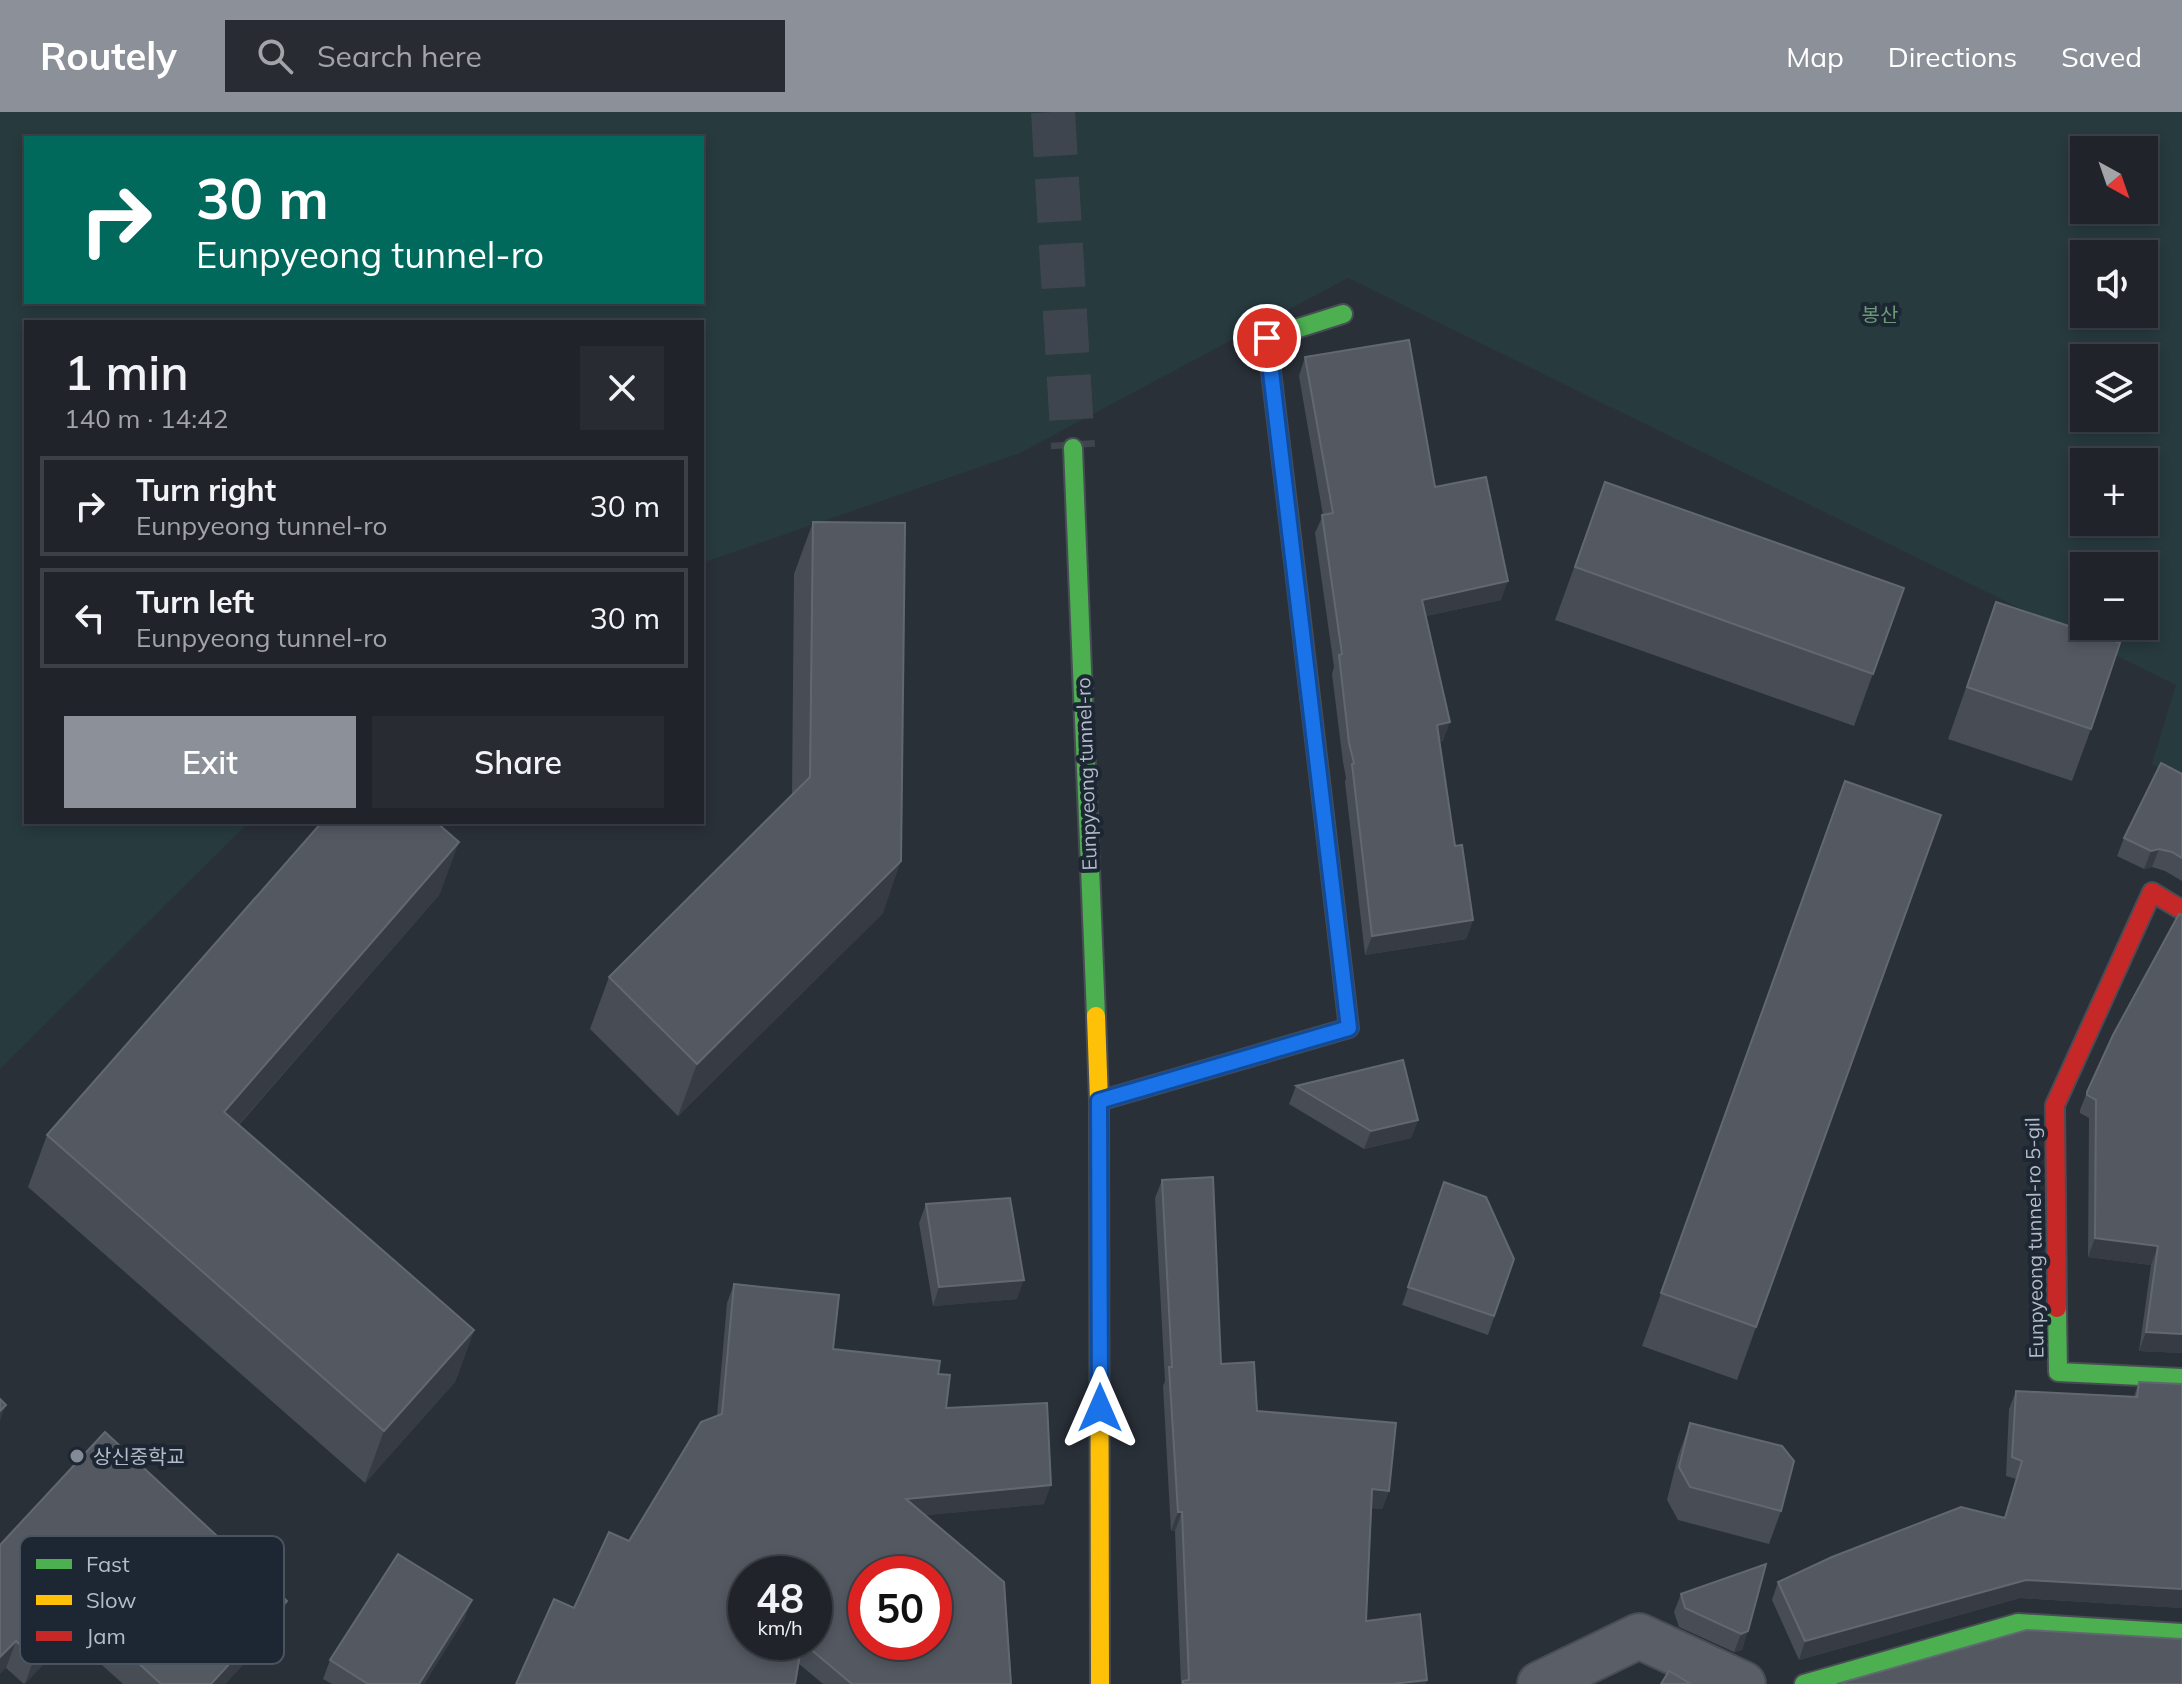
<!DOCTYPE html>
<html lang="en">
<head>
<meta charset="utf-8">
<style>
	body { margin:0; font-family:Mulish,"Noto Sans KR",sans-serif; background:#282c32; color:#f1f3f6; height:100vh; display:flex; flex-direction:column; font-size:30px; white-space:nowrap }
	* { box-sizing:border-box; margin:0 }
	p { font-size:26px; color:#a2a4a8 }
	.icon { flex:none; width:44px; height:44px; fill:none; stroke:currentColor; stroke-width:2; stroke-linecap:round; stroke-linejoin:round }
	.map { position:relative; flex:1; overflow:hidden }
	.drawer { position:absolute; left:24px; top:208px; width:680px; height:504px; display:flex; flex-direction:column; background:#20242a; border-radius:0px; box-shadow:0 4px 12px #0003,0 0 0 2px #3d4147 }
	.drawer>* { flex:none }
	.top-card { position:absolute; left:24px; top:24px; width:680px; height:168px; border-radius:0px; box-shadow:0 4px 12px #0003,0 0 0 2px #3d4147; background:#00695c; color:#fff; overflow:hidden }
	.needle { width:52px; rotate:140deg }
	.tools { position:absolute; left:2070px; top:24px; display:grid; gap:16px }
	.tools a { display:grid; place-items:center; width:88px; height:88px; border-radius:0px; background:#20242a; box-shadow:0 4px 12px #0003,0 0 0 2px #3d4147; font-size:40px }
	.speed { position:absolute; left:728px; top:1444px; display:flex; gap:16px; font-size:40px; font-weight:700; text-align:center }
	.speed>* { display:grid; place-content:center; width:104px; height:104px; border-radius:50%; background:#20242a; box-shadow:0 4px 12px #0003,0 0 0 2px #3d4147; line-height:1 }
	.speed small { font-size:20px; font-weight:400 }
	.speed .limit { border:12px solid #d22; background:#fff; color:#111 }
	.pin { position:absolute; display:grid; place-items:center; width:68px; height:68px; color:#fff; margin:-34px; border:4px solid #fff; border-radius:50%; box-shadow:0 2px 8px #0007 }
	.me { position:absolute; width:88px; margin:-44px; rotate:0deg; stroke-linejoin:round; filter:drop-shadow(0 0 6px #0008) }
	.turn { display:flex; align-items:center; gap:28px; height:168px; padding:0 40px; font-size:36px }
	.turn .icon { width:104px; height:104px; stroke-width:2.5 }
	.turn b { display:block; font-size:56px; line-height:68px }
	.round { display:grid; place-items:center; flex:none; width:84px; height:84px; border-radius:0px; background:#282c32 }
	.summary { display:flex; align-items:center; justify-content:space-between; height:136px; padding:0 40px }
	h1 { font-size:48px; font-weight:600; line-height:60px }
	.cta { display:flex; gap:16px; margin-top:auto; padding:16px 40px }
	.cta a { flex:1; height:92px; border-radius:0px; background:#8c9099; color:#fff; font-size:32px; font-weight:600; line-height:92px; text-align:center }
	.cta a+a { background:#282c32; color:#f1f3f6 }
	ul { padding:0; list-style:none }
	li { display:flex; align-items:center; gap:24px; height:100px; margin:0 16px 12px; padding:0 24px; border:4px solid #3d4147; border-radius:0px }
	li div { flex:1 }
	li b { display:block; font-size:30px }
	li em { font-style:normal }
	header { display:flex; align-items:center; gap:48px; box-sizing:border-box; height:112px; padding:0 40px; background:#8c9099; color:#fff }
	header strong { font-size:38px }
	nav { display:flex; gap:44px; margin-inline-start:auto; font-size:28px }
	.search { width:560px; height:72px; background:#282c32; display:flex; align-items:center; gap:20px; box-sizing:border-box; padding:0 28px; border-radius:0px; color:#a2a4a8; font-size:30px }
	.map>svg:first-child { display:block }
	.green { fill:#273a3e; fill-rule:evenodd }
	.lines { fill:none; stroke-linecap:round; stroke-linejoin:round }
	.secondary-tunnel { stroke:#3f454e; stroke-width:44; stroke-dasharray:44 22; stroke-linecap:butt }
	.street-casing { stroke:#484c55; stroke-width:48 }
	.fast-casing { stroke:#484c55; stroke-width:22 }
	.slow-casing { stroke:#484c55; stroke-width:22 }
	.jam-casing { stroke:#484c55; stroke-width:22 }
	.street { stroke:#5a5e66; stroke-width:44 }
	.fast { stroke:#4caf50; stroke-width:18 }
	.slow { stroke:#ffc107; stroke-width:18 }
	.jam { stroke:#c62828; stroke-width:18 }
	.wall { fill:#474c55 }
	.shaded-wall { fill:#373c44 }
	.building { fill:#535861; stroke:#626872; stroke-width:2; fill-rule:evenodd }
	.route-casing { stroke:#114b97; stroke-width:20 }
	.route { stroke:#1a73e8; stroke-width:14 }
	.poi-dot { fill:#848b96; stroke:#1d2633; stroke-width:3 }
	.labels { text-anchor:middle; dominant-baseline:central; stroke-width:8; stroke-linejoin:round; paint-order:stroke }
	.park-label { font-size:20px; fill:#6b9a76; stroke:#1d2633 }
	.street-label { font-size:20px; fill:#b4bcc9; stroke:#1d2633 }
	.poi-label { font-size:20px; fill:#b4bcc9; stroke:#1d2633; text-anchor:start }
	.key { fill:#1d2633; stroke:#4a5360; stroke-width:2 }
	.key-label { font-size:22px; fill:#b4bcc9 }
</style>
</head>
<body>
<header>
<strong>Routely</strong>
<div class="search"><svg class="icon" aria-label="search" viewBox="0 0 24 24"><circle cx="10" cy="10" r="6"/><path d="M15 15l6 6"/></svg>Search here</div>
<nav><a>Map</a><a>Directions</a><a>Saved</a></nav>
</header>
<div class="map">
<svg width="2182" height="1572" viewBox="0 0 2182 1572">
	<rect width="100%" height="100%" fill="#2a3038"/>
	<!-- green -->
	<path class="green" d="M0,0H2182V668L2152,652L2176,573L1348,166L1020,341L702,451V210H26V710H249L0,957ZM26,26H702V190H26ZM2084,38H2144V98H2084ZM2084,142H2144V202H2084ZM2084,246H2144V306H2084ZM2084,350H2144V410H2084ZM2084,454H2144V514H2084Z"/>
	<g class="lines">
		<!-- secondary-tunnel -->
		<polyline class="secondary-tunnel" points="1053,0 1073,336"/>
		<defs>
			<polyline id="street" points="1540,1572 1639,1524 1743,1572"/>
			<g id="fast">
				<polyline points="1073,336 1096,904"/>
				<polyline points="1292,433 1267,226 1343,202"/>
				<polyline points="2057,1196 2058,1260 2182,1266"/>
				<polyline points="1804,1572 2018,1511 2182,1521"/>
			</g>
			<g id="slow">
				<polyline points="1096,904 1099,989 1100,1572"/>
				<polyline points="1099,989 1349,916 1325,712"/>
			</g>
			<g id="jam">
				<polyline points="1292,433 1325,712"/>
				<polyline points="2057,1196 2055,993 2152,780 2182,798"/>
			</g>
		</defs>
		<!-- street casing -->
		<use href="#street" class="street-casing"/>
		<!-- fast casing -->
		<use href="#fast" class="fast-casing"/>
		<!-- slow casing -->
		<use href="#slow" class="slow-casing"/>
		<!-- jam casing -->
		<use href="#jam" class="jam-casing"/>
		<!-- street -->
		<use href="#street" class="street"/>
		<!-- fast -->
		<use href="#fast" class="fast"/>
		<!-- slow -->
		<use href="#slow" class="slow"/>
		<!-- jam -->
		<use href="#jam" class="jam"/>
	</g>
	<!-- wall -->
	<g class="wall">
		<polygon points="1305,245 1435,375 1501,488 1426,504 1443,629 1439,629 1455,734 1473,808 1466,827 1365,843 1345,670 1346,666 1343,650 1332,562 1334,555 1315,421 1323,403 1299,264"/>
		<polygon points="1605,370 1904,476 1854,614 1555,508"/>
		<polygon points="813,410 883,801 678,1004 590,917 609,865 792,683 794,462"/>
		<polygon points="1996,490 2091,617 2072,669 1948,627"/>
		<polygon points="2182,662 2182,769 2165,759 2152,755 2144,757 2117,744 2124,726"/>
		<polygon points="1845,669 1941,703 1737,1268 1642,1234"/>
		<polygon points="440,782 239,1013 474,1218 455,1270 365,1371 28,1075 47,1023"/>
		<polygon points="2182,803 2182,1241 2139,1239 2151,1153 2088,1145 2089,1006 2080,1001 2080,998 2087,980"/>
		<polygon points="1296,974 1418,1008 1411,1026 1364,1037 1289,992"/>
		<polygon points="1162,1068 1221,1252 1257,1299 1389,1379 1382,1397 1372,1396 1366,1509 1426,1572 1181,1572 1175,1419 1171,1419 1163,1274 1165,1269 1155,1086"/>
		<polygon points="1444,1070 1514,1147 1488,1223 1402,1193"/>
		<polygon points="926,1092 1017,1187 933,1194 919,1111"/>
		<polygon points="734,1172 833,1237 938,1262 946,1296 1044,1392 925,1403 1011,1572 823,1572 798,1551 574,1496 629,1429 717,1304 727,1191"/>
		<polygon points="2139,1270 2182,1272 2182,1496 2020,1486 1799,1548 1772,1488 1778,1470 2004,1406 2016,1367 2006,1364 2009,1297 2016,1279 2134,1284"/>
		<polygon points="1690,1311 1781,1399 1769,1432 1678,1408 1667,1388 1678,1344"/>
		<polygon points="0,1433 278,1515 225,1572 123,1572 70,1524 24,1572 6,1556"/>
		<polygon points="1766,1452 1742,1538 1734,1540 1679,1515 1674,1500 1681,1482"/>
		<polygon points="465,1506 424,1572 332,1572 323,1567 330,1548"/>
	</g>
	<!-- shaded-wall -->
	<g class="shaded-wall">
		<polygon points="1508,469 1501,488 1416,506 1422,488"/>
		<polygon points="1450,610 1443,629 1430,632 1437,613"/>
		<polygon points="459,730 440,782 205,1051 224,1000"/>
		<polygon points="2159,737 2152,755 2144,757 2151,739"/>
		<polygon points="901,749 883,801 678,1004 697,952"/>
		<polygon points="1473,808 1466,827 1365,843 1372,824"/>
		<polygon points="1418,1008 1411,1026 1364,1037 1371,1019"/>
		<polygon points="2095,1126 2158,1134 2151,1153 2088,1145"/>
		<polygon points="1024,1168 1017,1187 933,1194 939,1175"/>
		<polygon points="474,1218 455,1270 365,1371 384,1319"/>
		<polygon points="2146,1220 2182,1222 2182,1241 2139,1239"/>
		<polygon points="6,1293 0,1309 0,1299"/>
		<polygon points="1051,1373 1044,1392 900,1406 906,1387"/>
		<polygon points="1372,1377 1389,1379 1382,1397 1366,1396"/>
		<polygon points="1178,1400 1182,1400 1175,1419 1171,1419"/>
		<polygon points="2026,1468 2182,1477 2182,1496 2020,1486 1799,1548 1805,1529"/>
		<polygon points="472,1488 465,1506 424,1572 419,1572"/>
		<polygon points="287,1489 278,1515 225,1572 211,1572"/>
		<polygon points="80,1497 70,1524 25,1572 34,1546"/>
		<polygon points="1748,1519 1742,1538 1734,1540 1741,1522"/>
		<polygon points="16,1529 6,1556 0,1562 0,1545"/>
		<polygon points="1427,1568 1426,1572 1392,1572"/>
	</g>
	<!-- building -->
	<g class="building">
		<polygon points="1409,228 1435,375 1486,365 1508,469 1422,488 1450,610 1437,613 1455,734 1462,733 1473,808 1372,824 1352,652 1354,651 1349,631 1339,543 1342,542 1322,403 1333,401 1305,245"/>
		<polygon points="1605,370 1904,476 1873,562 1575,455"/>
		<polygon points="813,410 905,411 901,749 697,952 609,865 810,665"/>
		<polygon points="1996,490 2120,531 2091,617 1967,575"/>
		<polygon points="2161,651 2182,662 2182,746 2172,740 2159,737 2151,739 2124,726"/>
		<polygon points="1845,669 1941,703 1756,1215 1661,1181"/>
		<polygon points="322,710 436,710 459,730 224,1000 474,1218 384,1319 47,1023"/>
		<polygon points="2179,802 2182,803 2182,1222 2146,1220 2158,1134 2095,1126 2096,988 2087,983 2087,980 2113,923"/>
		<polygon points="1403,948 1418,1008 1371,1019 1296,974"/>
		<polygon points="1213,1065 1221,1252 1254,1250 1257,1299 1396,1311 1389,1379 1372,1377 1366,1509 1420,1502 1427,1568 1392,1572 1183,1572 1183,1569 1189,1568 1182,1400 1178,1400 1169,1255 1172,1255 1162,1068"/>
		<polygon points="1444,1070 1486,1085 1514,1147 1494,1204 1408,1175"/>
		<polygon points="1010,1086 1024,1168 939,1175 926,1092"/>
		<path d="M734,1172L839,1183L833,1237L940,1249L938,1262L950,1263L946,1296L1047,1291L1051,1373L906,1387L1004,1470L1011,1572H852L802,1530H814V1462H746V1530H802L795,1572H516L554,1487L574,1496L609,1420L629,1429L701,1310L722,1302ZM866,1462H934V1530H866Z"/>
		<polygon points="2139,1270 2182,1272 2182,1477 2026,1468 1805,1529 1778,1470 1832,1445 1961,1395 2005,1406 2022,1349 2012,1345 2016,1279 2137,1285"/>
		<polygon points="0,1287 6,1293 0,1299"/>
		<polygon points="1690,1311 1782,1334 1794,1349 1781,1399 1690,1375 1679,1355"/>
		<polygon points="105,1320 287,1489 211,1572 161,1572 80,1497 34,1546 16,1529 0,1545 0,1433"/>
		<polygon points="398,1442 472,1488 419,1572 368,1572 330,1548"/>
		<polygon points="1766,1452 1748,1519 1741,1522 1685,1496 1681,1482"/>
		<polygon points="2027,1518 2182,1527 2182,1572 1837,1572"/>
		<polygon points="1669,1559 1691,1572 1661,1572"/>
	</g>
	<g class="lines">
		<defs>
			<polyline id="route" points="1100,1296 1099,989 1349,916 1267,226"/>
		</defs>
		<!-- route casing -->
		<use href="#route" class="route-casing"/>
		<!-- route -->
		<use href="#route" class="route"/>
	</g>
	<!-- markers -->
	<circle class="poi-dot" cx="77" cy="1344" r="8"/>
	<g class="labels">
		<!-- park labels -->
		<g class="park-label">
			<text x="1880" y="202">봉산</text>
		</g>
		<!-- street labels -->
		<g class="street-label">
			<text transform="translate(1086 662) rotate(-92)">Eunpyeong tunnel-ro</text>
			<text transform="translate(2034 1126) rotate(-91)">Eunpyeong tunnel-ro 5-gil</text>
		</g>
		<!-- poi labels -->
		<g class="poi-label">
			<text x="93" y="1344">상신중학교</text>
		</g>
	</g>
	<!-- legend -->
	<rect x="20" y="1424" width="264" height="128" rx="12" class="key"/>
	<rect x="36" y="1447" width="36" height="10" fill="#4caf50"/>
	<rect x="36" y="1483" width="36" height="10" fill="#ffc107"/>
	<rect x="36" y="1519" width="36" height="10" fill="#c62828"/>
	<g class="key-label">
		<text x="86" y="1460">Fast</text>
		<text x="86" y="1496">Slow</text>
		<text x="86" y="1532">Jam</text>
	</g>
</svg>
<div class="tools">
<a><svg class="needle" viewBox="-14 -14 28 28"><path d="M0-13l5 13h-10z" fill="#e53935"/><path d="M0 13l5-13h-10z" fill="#a2a4a8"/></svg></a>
<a><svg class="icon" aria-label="sound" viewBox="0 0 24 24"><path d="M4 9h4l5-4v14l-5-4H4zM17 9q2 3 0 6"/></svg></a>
<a><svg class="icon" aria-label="layers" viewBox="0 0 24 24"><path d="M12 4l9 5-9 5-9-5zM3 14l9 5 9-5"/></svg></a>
<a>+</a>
<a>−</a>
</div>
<div class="speed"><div>48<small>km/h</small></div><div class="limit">50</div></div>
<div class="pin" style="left:1267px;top:226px;background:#d93025"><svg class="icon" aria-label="arrive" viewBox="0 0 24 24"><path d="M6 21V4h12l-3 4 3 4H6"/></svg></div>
<svg class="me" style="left:1100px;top:1296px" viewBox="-20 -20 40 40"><path d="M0-17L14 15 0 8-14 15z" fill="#1a73e8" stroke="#fff" stroke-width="4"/></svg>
<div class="top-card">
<div class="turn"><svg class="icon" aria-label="right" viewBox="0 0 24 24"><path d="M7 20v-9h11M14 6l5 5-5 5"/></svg><div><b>30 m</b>Eunpyeong tunnel-ro</div></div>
</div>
<section class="drawer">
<div class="summary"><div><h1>1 min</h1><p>140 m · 14:42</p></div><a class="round"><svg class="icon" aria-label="close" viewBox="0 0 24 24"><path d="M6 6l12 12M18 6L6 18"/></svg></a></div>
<ul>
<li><svg class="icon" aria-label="right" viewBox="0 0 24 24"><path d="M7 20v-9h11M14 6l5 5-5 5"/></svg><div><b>Turn right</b><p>Eunpyeong tunnel-ro</p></div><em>30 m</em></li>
<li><svg class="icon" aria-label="left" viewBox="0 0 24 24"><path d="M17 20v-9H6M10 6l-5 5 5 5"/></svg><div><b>Turn left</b><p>Eunpyeong tunnel-ro</p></div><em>30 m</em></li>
</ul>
<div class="cta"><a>Exit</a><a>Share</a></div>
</section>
</div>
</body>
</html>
